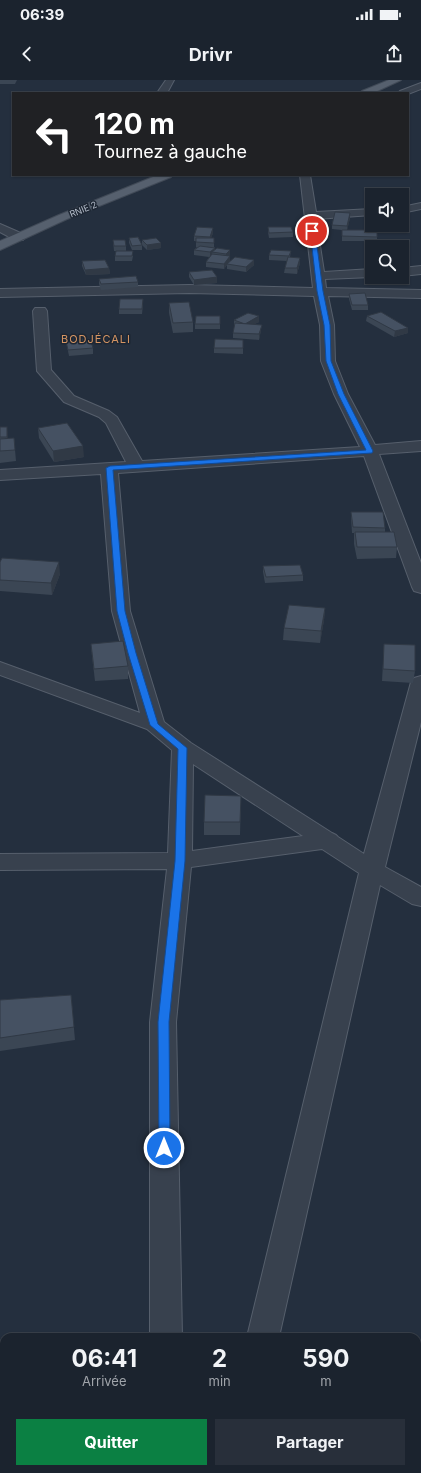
<!DOCTYPE html>
<html lang="fr">
<head>
<meta charset="utf-8">
<style>
	body { margin:0; font-family:Inter,sans-serif; background:#282f3a; color:#f1f3f6; height:100vh; display:flex; flex-direction:column; font-size:15px; white-space:nowrap }
	* { box-sizing:border-box; margin:0 }
	p { font-size:13px; color:#a0a4aa }
	.icon { flex:none; width:22px; height:22px; fill:none; stroke:currentColor; stroke-width:2; stroke-linecap:round; stroke-linejoin:round }
	.map { position:relative; flex:1; overflow:hidden }
	.drawer { position:absolute; left:0px; top:1253px; width:421px; height:140px; display:flex; flex-direction:column; background:#1b232e; border-radius:12px 12px 0 0; box-shadow:0 1px 3px #0004,0 0 0 1px #39404a }
	.drawer>* { flex:none }
	.hud { position:absolute; left:12px; top:12px; width:397px; height:84px; border-radius:0px; box-shadow:0 1px 3px #0004,0 0 0 1px #39404a; background:#202124; color:#fff; overflow:hidden }
	.controls { position:absolute; left:365px; top:108px; display:grid; gap:8px }
	.controls a { display:grid; place-items:center; width:44px; height:44px; border-radius:0px; background:#1b232e; box-shadow:0 1px 3px #0004,0 0 0 1px #39404a; font-size:20px }
	.pin { position:absolute; display:grid; place-items:center; width:34px; height:34px; color:#fff; margin:-17px; border:2px solid #fff; border-radius:50%; box-shadow:0 1px 4px #0007 }
	.me { position:absolute; width:44px; margin:-22px; rotate:0deg; stroke-linejoin:round; filter:drop-shadow(0 0 3px #0008) }
	.turn { display:flex; align-items:center; gap:14px; height:84px; padding:0 16px; font-size:18px }
	.turn .icon { width:52px; height:52px; stroke-width:2.5 }
	.turn b { display:block; font-size:28px; line-height:34px }
	.eta { display:flex; justify-content:space-evenly; align-items:center; height:68px; text-align:center }
	.eta b { font-size:24px; font-weight:700; line-height:28px }
	.button { display:flex; gap:8px; margin-top:auto; padding:8px 16px }
	.button a { flex:1; height:46px; border-radius:0px; background:#0b8043; color:#fff; font-size:16px; font-weight:700; line-height:46px; text-align:center }
	.button a+a { background:#282f3a; color:#f1f3f6 }
	.status { display:flex; justify-content:space-between; align-items:center; height:28px; padding:0 20px; background:#1b232e; direction:ltr }
	.status svg { height:11px; fill:currentColor }
	header { display:flex; justify-content:space-between; align-items:center; height:52px; padding:0 16px; background:#1b232e; font-size:18px; font-weight:700 }
	.map>svg:first-child { display:block }
	.lines { fill:none; stroke-linecap:round; stroke-linejoin:round }
	.minor-casing { stroke:#565f6c; stroke-width:2 }
	.tertiary-casing { stroke:#565f6c; stroke-width:2 }
	.primary-casing { stroke:#414a57; stroke-width:2 }
	.minor { fill:#38414e; fill-rule:evenodd }
	.tertiary { fill:#38414e; fill-rule:evenodd }
	.primary { fill:#56606e; fill-rule:evenodd }
	.wall { fill:#3b4654 }
	.shaded-wall { fill:#303945 }
	.building { fill:#455162; stroke:#303945 }
	.route { fill:#1a73e8; stroke:#114b97 }
	.labels { text-anchor:middle; dominant-baseline:central; stroke-width:3; stroke-linejoin:round; paint-order:stroke }
	.far-street-label { font-size:9px; fill:#b4bcc9; stroke:#1d2633 }
	.far-quarter-label { font-size:11px; letter-spacing:1px; fill:#d59563; stroke:#1d2633 }
</style>
</head>
<body>
<div class="status"><b>06:39</b><svg viewBox="0 0 49 12"><path d="M0 12V9h3v3zM5 12V6h3v6zM10 12V3h3v9zM15 12V0h3v12zM26 1h20v11H26zM47 4h2v5h-2z"/></svg></div>
<header><svg class="icon" aria-label="back" viewBox="0 0 24 24"><path d="M15 5l-7 7 7 7"/></svg>Drivr<svg class="icon" aria-label="share" viewBox="0 0 24 24"><path d="M12 15V3M7 8l5-5 5 5M5 13v7h14v-7"/></svg></header>
<div class="map">
<svg width="421" height="1393" viewBox="0 0 421 1393">
	<rect width="100%" height="100%" fill="#242f3e"/>
	<g class="lines">
		<defs>
			<g id="minor">
				<polygon points="166,0 174,0 167,13 157,13"/>
				<polygon points="421,3 421,9 408,14 408,13 398,13 400,11"/>
				<path d="M300,95H310L316,132L372,129V135L316,139L324,192L372,189V197L325,199L326,208L421,210V218L328,216L334,245L335,281L348,314L375,365L421,361V371L379,374L421,483V513L414,511L412,507L364,376L118,393L130,531L164,642L191,663L332,753L336,755L338,757L364,774L411,602L414,598L421,596V642L385,787L421,807V826L412,824L380,805L279,1257H247L359,793L322,769L191,787L176,942L182,1257H150V942L167,789L0,790V774L168,773L172,670L147,649L0,595V582L140,633L112,531L101,394L0,400V390L126,382L106,343L99,337L64,322L37,291L33,231L35,228H45L47,231L51,290L74,316L109,331L117,337L142,381L360,367L334,314L321,281L320,245L314,216L189,213L0,217V209L189,205L313,208ZM193,684L303,756L192,771Z"/>
				<polygon points="421,123 421,129 402,133 402,127"/>
				<polygon points="421,186 421,194 402,196 402,188"/>
				<rect x="164" y="1389" width="69" height="4"/>
			</g>
			<polygon id="tertiary" points="0,144 23,154 25,157 23,160 15,160 0,152"/>
			<g id="primary">
				<polygon points="389,0 401,0 373,13 360,13 362,11"/>
				<polygon points="158,95 172,95 171,97 67,139 0,170 0,161 59,135"/>
			</g>
		</defs>
		<!-- minor casing -->
		<use href="#minor" class="minor-casing"/>
		<!-- tertiary casing -->
		<use href="#tertiary" class="tertiary-casing"/>
		<!-- primary casing -->
		<use href="#primary" class="primary-casing"/>
		<!-- minor -->
		<use href="#minor" class="minor"/>
		<!-- tertiary -->
		<use href="#tertiary" class="tertiary"/>
		<!-- primary -->
		<use href="#primary" class="primary"/>
	</g>
	<!-- wall -->
	<g class="wall">
		<polygon points="0,0 17,0 15,4 0,4"/>
		<polygon points="350,133 350,138 347,150 377,157 377,161 342,161 342,150 332,149 332,145"/>
		<polygon points="268,147 293,152 293,157 269,158 268,152"/>
		<polygon points="213,153 211,158 214,158 214,167 215,168 215,170 230,175 229,176 230,176 230,181 254,180 254,185 246,192 227,189 227,185 224,189 206,187 206,182 209,177 194,175 194,170 197,167 196,167 196,161 194,161 194,156"/>
		<polygon points="129,158 142,165 142,170 132,170 129,163"/>
		<polygon points="113,160 126,166 126,171 133,176 132,181 115,181 115,176 116,171 114,171"/>
		<polygon points="142,160 161,163 161,168 147,170 142,165"/>
		<polygon points="291,171 290,177 300,178 300,183 297,194 284,193 285,188 287,181 269,180 269,175"/>
		<polygon points="82,181 109,188 110,194 86,195 82,186"/>
		<polygon points="189,192 217,203 194,205 189,197"/>
		<polygon points="99,199 138,202 138,207 101,210 99,204"/>
		<polygon points="349,214 368,225 368,230 352,230 349,219"/>
		<polygon points="169,223 193,242 193,252 173,253 169,233"/>
		<polygon points="143,224 142,234 119,234 119,229"/>
		<polygon points="220,236 220,249 195,249 195,244"/>
		<polygon points="367,236 408,253 394,257 366,241"/>
		<polygon points="234,240 259,242 254,244 261,250 259,260 233,258 233,253 235,246 234,246"/>
		<polygon points="66,261 93,268 93,274 69,276"/>
		<polygon points="243,265 243,274 214,273 214,268"/>
		<polygon points="0,347 8,358 14,358 16,381 0,383"/>
		<polygon points="38,348 84,377 54,382 39,358"/>
		<polygon points="351,432 385,448 385,452 397,467 396,478 357,479 354,464 354,453 352,453 351,438"/>
		<polygon points="0,482 60,494 52,515 0,511"/>
		<polygon points="263,486 303,495 303,501 265,503 263,492"/>
		<polygon points="325,528 324,540 320,563 283,560 284,548"/>
		<polygon points="91,564 128,586 128,599 95,601 92,576"/>
		<polygon points="384,564 415,591 413,603 382,601"/>
		<polygon points="241,716 240,755 204,755 204,742"/>
		<polygon points="71,915 75,960 0,971 0,920"/>
	</g>
	<!-- shaded-wall -->
	<g class="shaded-wall">
		<polygon points="350,133 350,138 347,151 347,146"/>
		<polygon points="213,148 213,153 210,162 210,157"/>
		<polygon points="161,163 161,168 147,170 147,165"/>
		<polygon points="215,168 215,173 212,172 212,175 210,177 210,172"/>
		<polygon points="230,170 230,175 226,179 226,174"/>
		<polygon points="230,176 230,181 227,184 227,185 224,189 224,184"/>
		<polygon points="300,178 300,183 297,194 297,188"/>
		<polygon points="254,180 254,185 246,192 246,187"/>
		<polygon points="109,188 110,194 86,195 85,190"/>
		<polygon points="217,197 217,203 194,205 194,200"/>
		<polygon points="259,236 259,242 245,249 245,244"/>
		<polygon points="262,245 259,260 259,254"/>
		<polygon points="408,248 408,253 394,257 395,251"/>
		<polygon points="7,347 8,357 8,368 7,357"/>
		<polygon points="83,366 84,377 54,382 53,371"/>
		<polygon points="59,482 60,494 52,515 51,503"/>
		<polygon points="325,528 324,540 320,563 321,551"/>
	</g>
	<!-- building -->
	<g class="building">
		<polygon points="335,132 350,133 347,146 332,145"/>
		<polygon points="197,147 213,148 210,157 194,156"/>
		<polygon points="268,147 291,147 293,152 269,153"/>
		<polygon points="342,150 377,150 377,157 342,156"/>
		<polygon points="138,157 142,165 132,166 129,158"/>
		<polygon points="156,158 161,163 147,165 142,160"/>
		<polygon points="196,158 214,158 214,163 196,162"/>
		<polygon points="113,160 125,160 126,166 114,166"/>
		<polygon points="200,166 215,168 210,172 194,170"/>
		<polygon points="217,168 230,170 226,174 212,172"/>
		<polygon points="271,170 291,171 289,176 269,175"/>
		<polygon points="116,171 133,171 132,176 115,176"/>
		<polygon points="212,174 230,176 224,184 206,182"/>
		<polygon points="235,177 254,180 246,187 227,184"/>
		<polygon points="288,177 300,178 297,188 285,188"/>
		<polygon points="105,180 109,188 85,190 82,181"/>
		<polygon points="212,190 217,197 194,200 189,192"/>
		<polygon points="136,196 138,202 101,204 99,199"/>
		<polygon points="365,213 368,225 352,225 349,214"/>
		<polygon points="120,219 143,219 142,229 119,229"/>
		<polygon points="189,222 193,242 173,243 169,223"/>
		<polygon points="381,232 408,248 395,251 367,236"/>
		<polygon points="248,233 259,236 245,244 234,240"/>
		<polygon points="196,236 220,236 220,244 195,244"/>
		<polygon points="235,243 262,245 259,254 233,253"/>
		<polygon points="90,259 93,268 68,270 66,261"/>
		<polygon points="215,259 243,260 243,268 214,268"/>
		<polygon points="67,343 83,366 53,371 38,348"/>
		<rect x="0" y="347" width="7" height="10"/>
		<polygon points="14,358 15,370 0,371 0,359"/>
		<polygon points="351,432 383,432 385,448 353,447"/>
		<polygon points="355,452 394,452 397,467 357,467"/>
		<polygon points="2,478 59,482 51,503 0,500 0,482"/>
		<polygon points="300,485 303,495 266,497 263,486"/>
		<polygon points="289,525 325,528 321,551 284,548"/>
		<polygon points="123,561 128,586 94,589 91,564"/>
		<polygon points="384,564 415,565 415,591 383,589"/>
		<polygon points="205,715 241,716 240,742 204,742"/>
		<polygon points="71,915 74,947 0,958 0,920"/>
	</g>
	<!-- route -->
	<polygon class="route" points="310,150 315,151 323,211 330,245 331,281 344,314 373,371 372,373 113,390 125,531 136,573 158,644 187,668 185,781 169,942 170,1068 169,1071 164,1073 160,1071 159,1068 158,942 175,781 178,669 150,645 128,573 117,531 106,388 110,386 366,370 338,314 326,281 324,245 317,211"/>
	<g class="labels">
		<!-- far-street labels -->
		<g class="far-street-label">
			<text transform="translate(83 129) rotate(-22)">RNIE 2</text>
		</g>
		<!-- far-quarter labels -->
		<g class="far-quarter-label">
			<text x="96" y="259">BODJÉCALI</text>
		</g>
	</g>
</svg>
<div class="controls">
<a><svg class="icon" aria-label="sound" viewBox="0 0 24 24"><path d="M4 9h4l5-4v14l-5-4H4zM17 9q2 3 0 6"/></svg></a>
<a><svg class="icon" aria-label="search" viewBox="0 0 24 24"><circle cx="10" cy="10" r="6"/><path d="M15 15l6 6"/></svg></a>
</div>
<div class="pin" style="left:312px;top:151px;background:#d93025"><svg class="icon" aria-label="arrive" viewBox="0 0 24 24"><path d="M6 21V4h12l-3 4 3 4H6"/></svg></div>
<svg class="me" style="left:164px;top:1068px" viewBox="-20 -20 40 40"><circle r="17" fill="#1a73e8" stroke="#fff" stroke-width="3"/><path d="M0-11L8 9 0 5-8 9z" fill="#fff"/></svg>
<div class="hud">
<div class="turn"><svg class="icon" aria-label="left" viewBox="0 0 24 24"><path d="M17 20v-9H6M10 6l-5 5 5 5"/></svg><div><b>120 m</b>Tournez à gauche</div></div>
</div>
<section class="drawer">
<div class="eta">
<div><b>06:41</b><p>Arrivée</p></div>
<div><b>2</b><p>min</p></div>
<div><b>590</b><p>m</p></div>
</div>
<div class="button"><a>Quitter</a><a>Partager</a></div>
</section>
</div>
</body>
</html>
